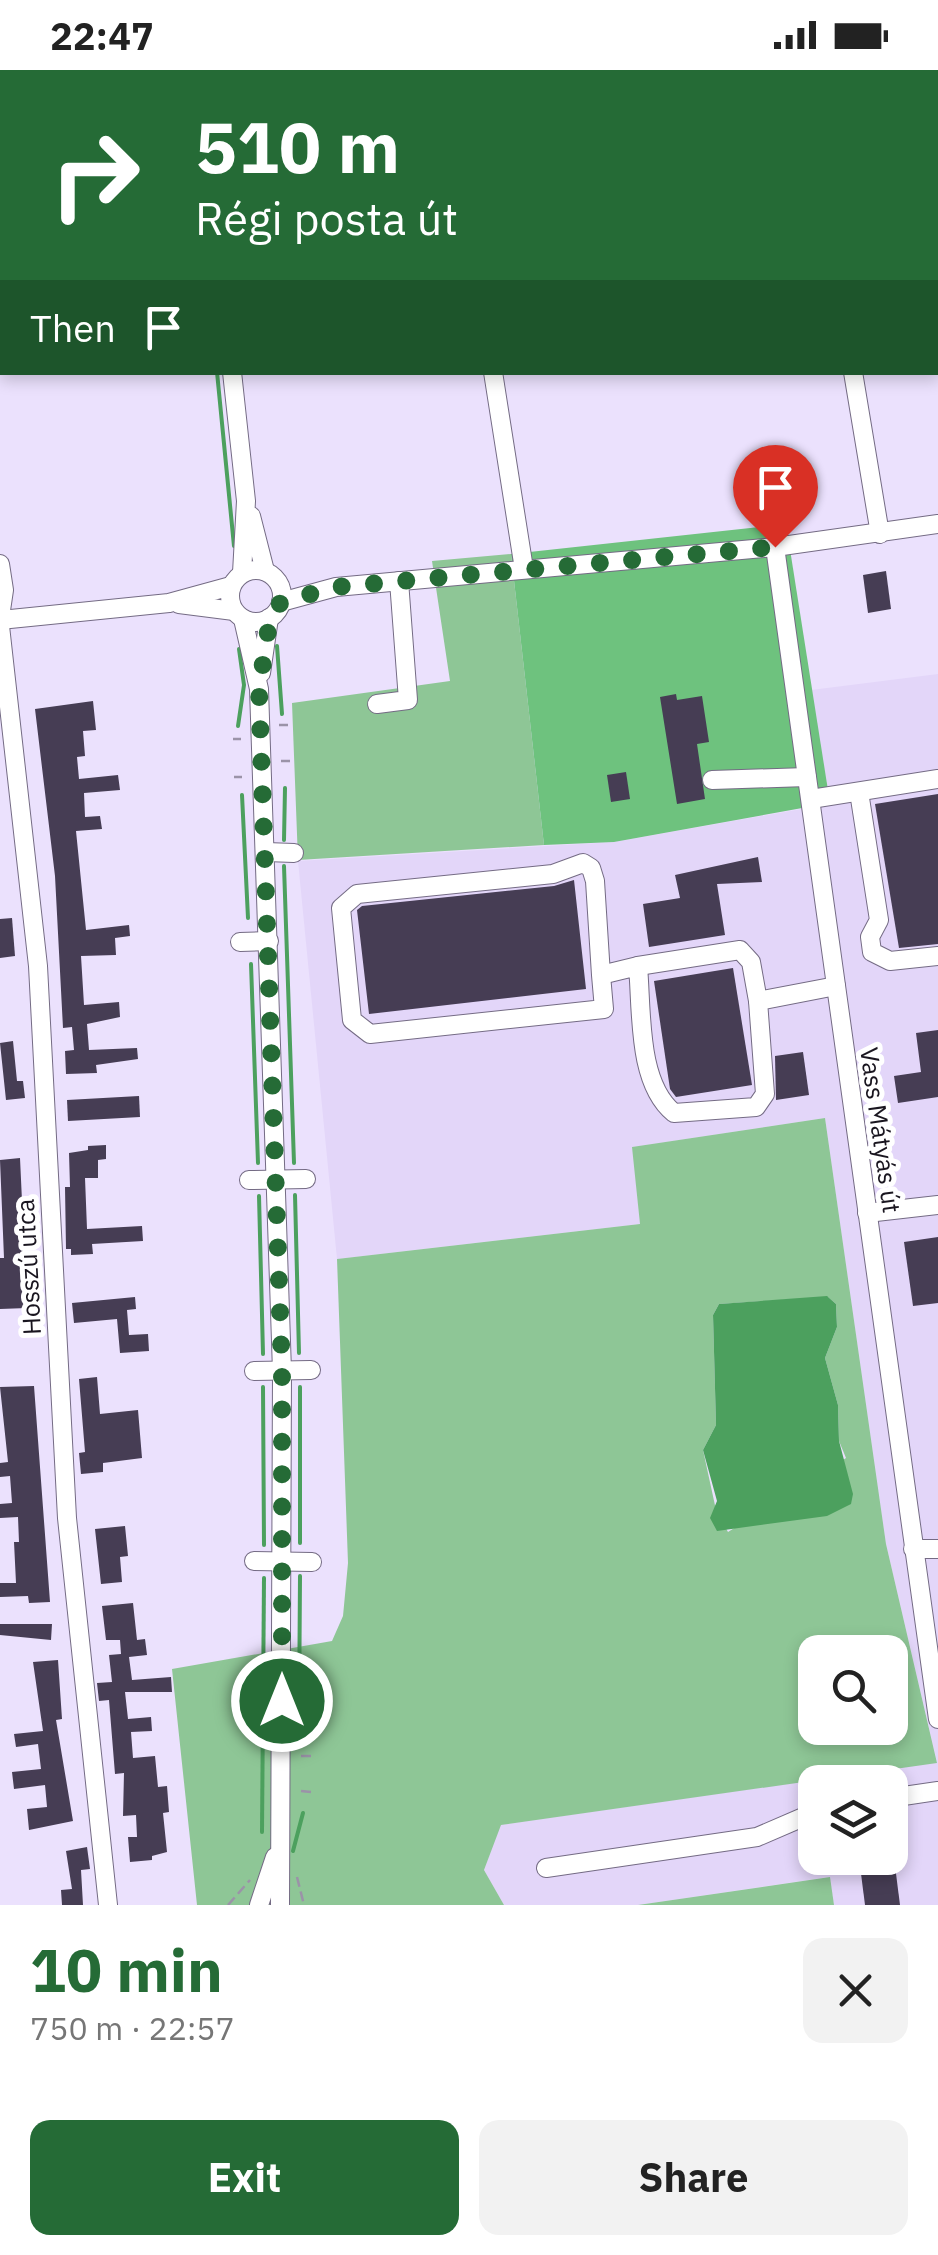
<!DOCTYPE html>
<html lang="en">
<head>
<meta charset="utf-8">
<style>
	body { margin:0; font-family:"IBM Plex Sans",sans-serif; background:#f2f2f2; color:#222; height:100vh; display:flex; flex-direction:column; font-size:38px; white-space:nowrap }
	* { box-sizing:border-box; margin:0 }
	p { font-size:32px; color:#767676 }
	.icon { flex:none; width:55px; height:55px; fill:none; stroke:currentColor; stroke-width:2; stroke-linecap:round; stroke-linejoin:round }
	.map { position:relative; height:1835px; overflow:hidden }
	.drawer { display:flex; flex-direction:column; background:#fff; flex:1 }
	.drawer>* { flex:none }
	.banner { position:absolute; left:0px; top:0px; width:940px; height:305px; box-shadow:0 5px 15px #0003; background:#256b36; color:#fff; overflow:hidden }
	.controls { position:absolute; left:798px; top:1565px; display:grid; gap:20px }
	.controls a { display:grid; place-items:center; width:110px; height:110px; border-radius:20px; background:#fff; box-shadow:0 5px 15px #0003; font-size:50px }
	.pin { position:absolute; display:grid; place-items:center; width:85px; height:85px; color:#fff; margin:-102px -42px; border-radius:50% 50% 50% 0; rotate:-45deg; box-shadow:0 0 10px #0007 }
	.pin .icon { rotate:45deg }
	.me { position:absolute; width:110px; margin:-55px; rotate:0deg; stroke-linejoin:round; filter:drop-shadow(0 0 8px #0008) }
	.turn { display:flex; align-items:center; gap:35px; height:210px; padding:0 30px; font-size:45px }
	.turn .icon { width:130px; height:130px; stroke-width:2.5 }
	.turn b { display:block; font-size:70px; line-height:85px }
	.then { display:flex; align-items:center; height:95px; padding:0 30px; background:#0003; gap:20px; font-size:38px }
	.round { display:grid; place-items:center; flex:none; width:105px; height:105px; border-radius:20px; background:#f2f2f2 }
	.overview { display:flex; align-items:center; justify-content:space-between; height:170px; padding:0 30px }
	h1 { font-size:60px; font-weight:800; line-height:75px; color:#256b36 }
	.button { display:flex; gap:20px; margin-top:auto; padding:20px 30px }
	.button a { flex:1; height:115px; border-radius:20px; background:#256b36; color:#fff; font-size:40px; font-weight:800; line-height:115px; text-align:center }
	.button a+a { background:#f2f2f2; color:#222 }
	.status { display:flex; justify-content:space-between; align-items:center; height:70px; padding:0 50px; background:#fff; direction:ltr }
	.status svg { height:28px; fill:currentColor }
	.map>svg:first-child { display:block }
	.built { fill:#e3d6f9; fill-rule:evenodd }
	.green { fill:#8ec696; fill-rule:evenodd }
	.forest { fill:#6ec27e }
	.water { fill:#4ca05e }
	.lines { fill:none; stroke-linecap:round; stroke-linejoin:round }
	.stream { stroke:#4ca05e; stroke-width:4 }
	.building { fill:#463d54 }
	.minor-casing { stroke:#746b84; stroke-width:20 }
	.path { stroke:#9b93a8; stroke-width:2.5; stroke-dasharray:10 5; stroke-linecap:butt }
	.minor { stroke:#fff; stroke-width:18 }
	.route { stroke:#256b36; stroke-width:18; stroke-dasharray:0 32.4 }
	.labels { text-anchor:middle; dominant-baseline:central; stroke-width:10; stroke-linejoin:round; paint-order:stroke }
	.street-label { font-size:25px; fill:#19151f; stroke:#fff }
</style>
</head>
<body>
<div class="status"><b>22:47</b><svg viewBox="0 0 49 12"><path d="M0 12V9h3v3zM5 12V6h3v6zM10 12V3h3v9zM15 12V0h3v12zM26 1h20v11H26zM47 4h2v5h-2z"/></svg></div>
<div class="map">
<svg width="938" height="1835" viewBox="0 0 938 1835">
	<rect width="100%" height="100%" fill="#ebe1fd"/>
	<!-- built -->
	<path class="built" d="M938,604V1835H834L829,1807L638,1835H504L484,1800L500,1755L937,1692L886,1474L825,1048L633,1077L640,1154L337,1189L298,791L614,772L830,734L811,620ZM815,1712H890V1788H815Z"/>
	<!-- green -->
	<g class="green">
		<polygon points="511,484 544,775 298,790 292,633 450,611 432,491"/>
		<path d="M825,1048L886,1474L937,1693L501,1755L484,1800L504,1835H197L172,1599L332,1571L343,1546L348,1493L337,1189L640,1154L632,1077ZM828,1227L836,1234L837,1257L825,1288L838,1335L839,1371L846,1388L728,1462L716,1440L703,1380L716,1355L713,1245L719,1234ZM815,1582H890V1658H815Z"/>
		<polygon points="830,1807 834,1835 638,1835"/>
	</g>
	<!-- forest -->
	<polygon class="forest" points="786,454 830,733 614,772 544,775 511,484"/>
	<!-- water -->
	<polygon class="water" points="827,1226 836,1234 837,1257 825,1288 838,1335 839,1371 853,1424 851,1434 827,1446 717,1461 710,1448 717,1431 703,1380 716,1355 713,1245 719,1234"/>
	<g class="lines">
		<!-- stream -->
		<g class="stream">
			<polyline points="180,0 180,2"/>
			<polyline points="217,302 234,476"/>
			<polyline points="277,576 282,644"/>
			<polyline points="238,656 244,615 239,579"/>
			<polyline points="242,725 248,848"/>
			<polyline points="284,770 285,718"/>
			<polyline points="284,796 294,1093"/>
			<polyline points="251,894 258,1093"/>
			<polyline points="295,1125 299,1283"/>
			<polyline points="259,1126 263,1284"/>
			<polyline points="263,1317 264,1475"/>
			<polyline points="300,1473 300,1317"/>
			<polyline points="300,1506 299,1650 304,1671"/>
			<polyline points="262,1762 264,1508"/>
			<polyline points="293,1781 303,1743"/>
		</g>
	</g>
	<!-- building -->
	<g class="building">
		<polygon points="886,501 891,539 868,543 863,505"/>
		<polygon points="676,624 677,630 702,626 709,672 697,674 705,729 677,734 660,627"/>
		<polygon points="93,631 96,660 83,661 85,686 77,687 79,709 118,705 120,720 84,723 85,747 100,746 102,759 76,761 86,860 129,855 130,866 115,868 116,885 81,886 84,935 119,932 120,947 87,954 89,980 137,978 138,989 96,995 97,1003 66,1004 65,981 74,980 72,957 63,958 55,806 35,639"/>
		<polygon points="626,702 630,729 611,732 607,705"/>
		<polygon points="938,724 938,874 899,878 875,734"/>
		<polygon points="758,787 762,812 717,814 725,865 649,877 643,834 680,828 675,805"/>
		<polygon points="574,810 586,919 369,944 357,840 362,836 554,816"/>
		<polygon points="12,848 15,886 0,888 0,849"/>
		<polygon points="733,898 752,1015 676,1027 670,1019 654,911"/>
		<polygon points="938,960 938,1027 898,1033 894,1006 921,1002 916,963"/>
		<polygon points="13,971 17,1011 23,1011 25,1028 6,1030 0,973"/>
		<polygon points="803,982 809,1025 776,1030 775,986"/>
		<polygon points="139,1026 140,1047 68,1051 67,1030"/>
		<polygon points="106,1075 106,1089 98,1090 98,1108 85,1108 87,1159 142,1156 143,1171 92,1174 93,1184 71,1185 71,1179 66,1179 65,1117 70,1117 69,1083 88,1080 88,1076"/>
		<polygon points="20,1088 27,1238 0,1239 0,1188 4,1188 0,1090"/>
		<polygon points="938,1167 938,1233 913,1236 904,1172"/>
		<polygon points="135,1227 136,1239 127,1240 129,1265 148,1264 149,1281 120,1283 117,1249 74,1253 72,1233"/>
		<polygon points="97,1307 100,1344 138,1340 142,1388 103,1393 103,1402 81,1404 79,1383 85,1382 79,1309"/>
		<polygon points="34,1316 50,1532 29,1533 28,1526 0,1527 0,1513 16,1513 14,1472 19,1472 18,1447 0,1448 0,1434 12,1433 10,1406 0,1407 0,1393 8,1392 0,1317"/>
		<polygon points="125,1456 128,1486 120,1487 122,1512 101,1514 95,1459"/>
		<polygon points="133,1533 137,1570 145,1569 147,1585 129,1587 132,1610 171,1607 172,1622 125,1622 128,1649 151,1647 152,1661 131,1662 133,1688 155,1686 158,1717 167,1716 169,1742 163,1743 167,1782 152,1786 152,1790 130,1792 128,1767 137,1767 136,1745 123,1746 124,1703 115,1704 109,1630 99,1631 97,1613 112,1612 109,1585 121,1584 120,1570 106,1570 102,1536"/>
		<polygon points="0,1554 52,1554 51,1570 0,1565"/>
		<polygon points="58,1590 62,1649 56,1650 73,1751 29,1760 27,1739 47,1737 45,1715 14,1719 12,1702 41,1699 38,1674 16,1677 14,1664 43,1661 33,1592"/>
		<polygon points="87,1777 90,1799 81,1800 83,1835 62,1835 61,1820 72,1819 66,1781"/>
		<polygon points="859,1788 894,1788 900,1835 865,1835"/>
	</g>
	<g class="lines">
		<defs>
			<g id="minor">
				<polyline points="195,0 196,2"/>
				<polyline points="802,0 802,2"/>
				<polyline points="455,2 455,0"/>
				<polyline points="0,20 2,13"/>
				<polyline points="232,302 246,431 242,503"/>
				<polyline points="493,302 524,499"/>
				<polyline points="853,302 880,464"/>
				<polyline points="251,446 265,501"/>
				<polyline points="775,477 938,1649"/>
				<polyline points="0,494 4,520 0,547"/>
				<circle cx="256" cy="526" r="26"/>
				<polyline points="281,532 336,517 775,477 938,454"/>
				<polyline points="179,534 234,541"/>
				<polyline points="243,549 259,619 282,1301 280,1835"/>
				<polyline points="0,550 169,533 231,516"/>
				<polyline points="0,556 38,896 67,1448 108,1835"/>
				<polyline points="261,603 269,548"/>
				<polyline points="377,634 408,630 399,511"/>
				<polyline points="712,710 807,707"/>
				<polyline points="859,722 879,850 870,867 872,882 890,891 938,886"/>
				<polyline points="811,729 938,709"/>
				<polyline points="266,782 294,783"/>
				<polyline points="240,872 269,871"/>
				<polyline points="638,896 740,880 751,892 758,931"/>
				<path d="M601,905L595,811L591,798L583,793L553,804L357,824L341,838L352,950L370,964L604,939L601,905L638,896C642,941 637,1013 674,1043L756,1037L765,1024L758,931L836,916"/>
				<polyline points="249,1110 306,1109"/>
				<polyline points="867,1143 938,1135"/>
				<polyline points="254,1301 311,1300"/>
				<polyline points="913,1479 938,1479"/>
				<polyline points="254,1491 312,1492"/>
				<polyline points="890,1728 938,1721"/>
				<polyline points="546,1798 757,1767 815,1742"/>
				<polyline points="259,1835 275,1787"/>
			</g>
		</defs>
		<!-- minor casing -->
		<use href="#minor" class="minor-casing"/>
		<!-- path -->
		<g class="path">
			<polyline points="279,655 288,655"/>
			<polyline points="233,669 241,669"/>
			<polyline points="281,691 290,691"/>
			<polyline points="234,707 242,707"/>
			<polyline points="301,1686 311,1686"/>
			<polyline points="301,1721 311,1722"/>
			<polyline points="297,1807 304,1835"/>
			<polyline points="228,1835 250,1810"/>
		</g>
		<!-- minor -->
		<use href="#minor" class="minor"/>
	</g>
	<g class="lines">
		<!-- route -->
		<polyline class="route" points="282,1631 282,1301 259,619 270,548 281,532 336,517 775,477"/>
	</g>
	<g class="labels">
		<!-- street labels -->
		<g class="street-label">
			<text transform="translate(881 1060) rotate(82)">Vass Mátyás út</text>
			<text transform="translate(28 1197) rotate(-93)">Hosszú utca</text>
		</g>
	</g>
</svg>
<div class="controls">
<a><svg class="icon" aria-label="search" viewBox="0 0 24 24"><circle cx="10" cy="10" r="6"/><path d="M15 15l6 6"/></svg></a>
<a><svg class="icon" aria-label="layers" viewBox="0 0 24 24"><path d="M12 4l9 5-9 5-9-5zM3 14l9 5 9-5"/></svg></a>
</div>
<div class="pin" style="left:775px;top:477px;background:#d93025"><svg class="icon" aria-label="arrive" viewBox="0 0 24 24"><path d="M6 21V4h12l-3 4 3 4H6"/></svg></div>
<svg class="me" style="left:282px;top:1631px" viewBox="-20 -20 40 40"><circle r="17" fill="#256b36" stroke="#fff" stroke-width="3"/><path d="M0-11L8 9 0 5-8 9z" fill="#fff"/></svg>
<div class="banner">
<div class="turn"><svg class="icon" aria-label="right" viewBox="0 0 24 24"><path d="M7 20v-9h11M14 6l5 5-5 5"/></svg><div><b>510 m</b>Régi posta út</div></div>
<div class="then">Then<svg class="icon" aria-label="arrive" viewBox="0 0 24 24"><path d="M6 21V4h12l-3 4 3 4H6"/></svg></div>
</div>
</div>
<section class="drawer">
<div class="overview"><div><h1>10 min</h1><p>750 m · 22:57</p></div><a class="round"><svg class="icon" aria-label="close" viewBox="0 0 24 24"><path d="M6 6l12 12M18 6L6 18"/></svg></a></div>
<div class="button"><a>Exit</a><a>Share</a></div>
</section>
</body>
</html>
